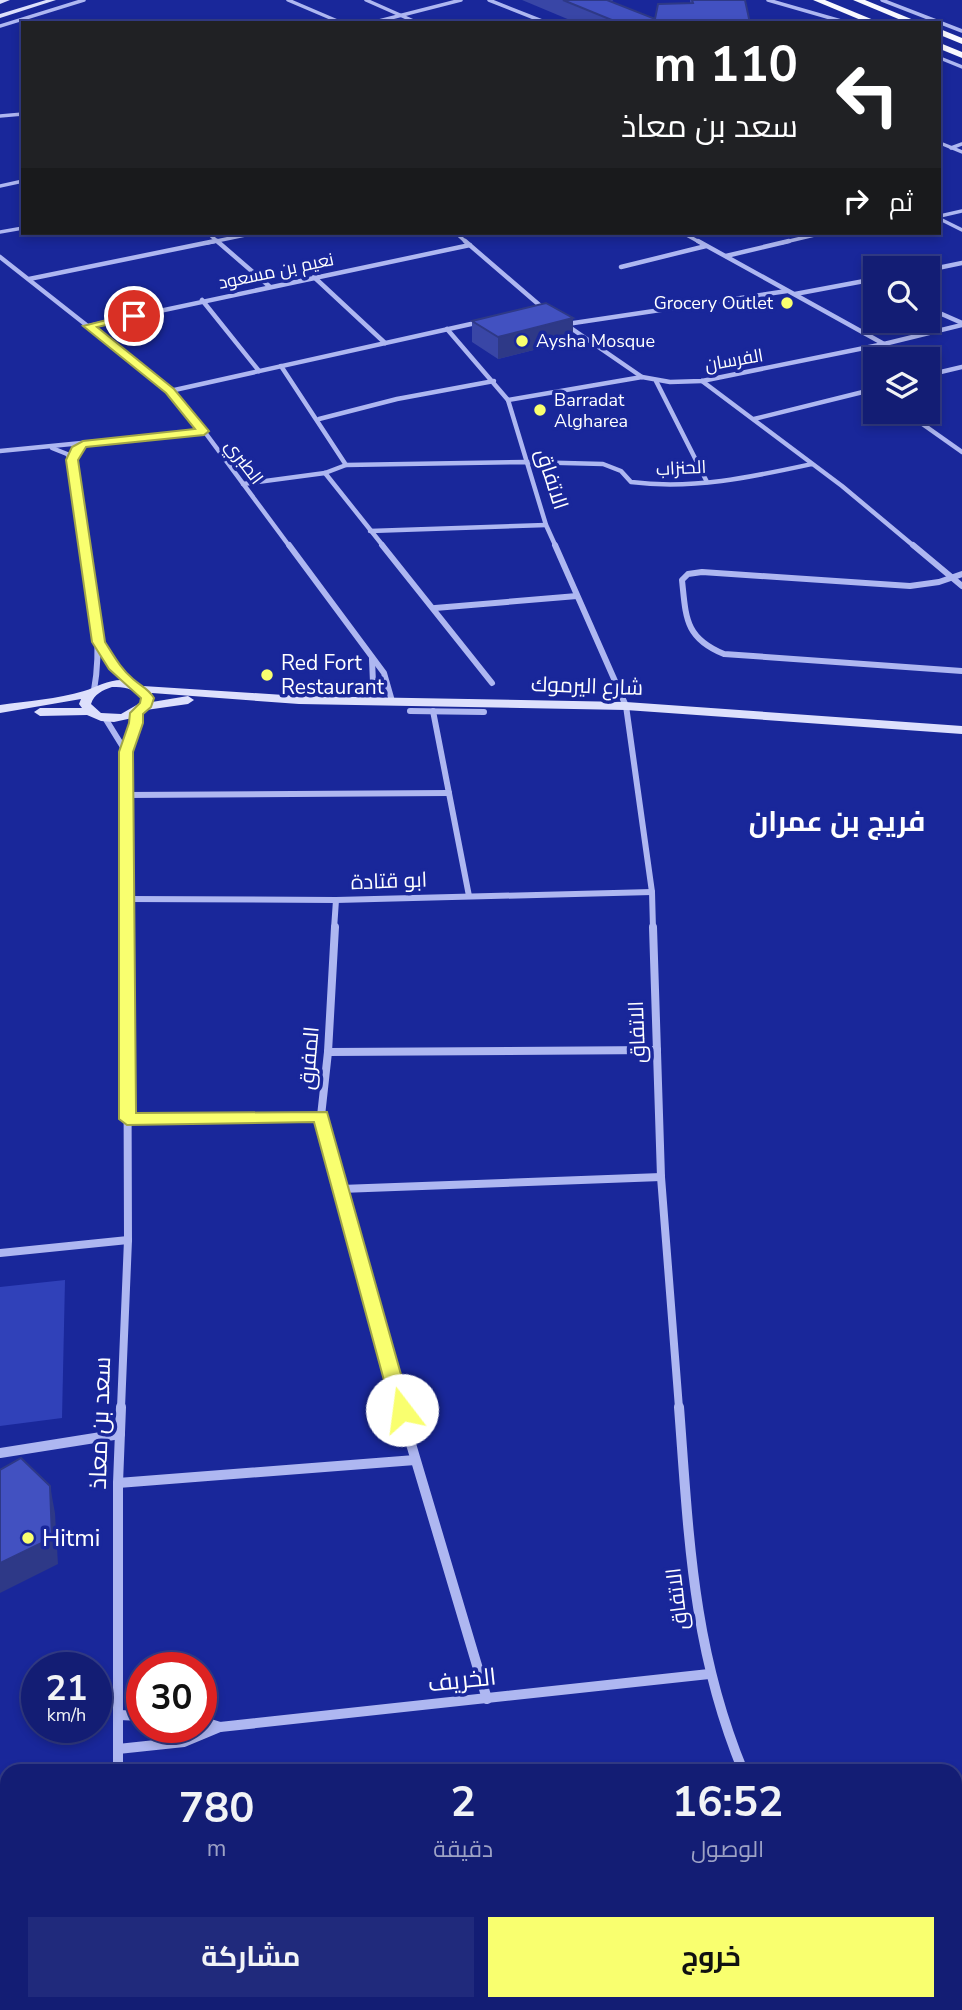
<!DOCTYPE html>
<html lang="ar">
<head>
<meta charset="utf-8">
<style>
	body { margin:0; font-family:"Nunito Sans",Cairo,sans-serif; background:#202a7c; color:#f1f3f6; direction:rtl; height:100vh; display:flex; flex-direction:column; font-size:26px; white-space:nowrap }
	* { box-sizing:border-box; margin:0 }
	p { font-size:23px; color:#9da2c5 }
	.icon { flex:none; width:38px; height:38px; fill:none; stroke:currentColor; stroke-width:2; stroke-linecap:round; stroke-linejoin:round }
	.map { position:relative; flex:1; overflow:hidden; direction:ltr }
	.side { position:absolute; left:0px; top:1764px; width:962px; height:247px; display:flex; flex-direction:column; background:#131d74; border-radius:21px 21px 0 0; box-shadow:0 4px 10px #0003,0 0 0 2px #323b86; direction:rtl }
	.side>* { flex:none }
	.banner { position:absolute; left:21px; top:21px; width:920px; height:214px; border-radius:0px; box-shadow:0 4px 10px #0003,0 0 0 2px #323b86; direction:rtl; background:#202124; color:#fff; overflow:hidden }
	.tools { position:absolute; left:863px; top:256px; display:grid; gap:14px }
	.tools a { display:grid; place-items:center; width:77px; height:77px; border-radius:0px; background:#131d74; box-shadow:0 4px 10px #0003,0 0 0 2px #323b86; font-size:35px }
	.speed { position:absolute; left:21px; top:1652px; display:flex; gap:14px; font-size:35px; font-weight:700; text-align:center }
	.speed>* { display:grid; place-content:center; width:91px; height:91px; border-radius:50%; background:#131d74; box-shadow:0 4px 10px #0003,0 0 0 2px #323b86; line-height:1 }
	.speed small { font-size:18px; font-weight:400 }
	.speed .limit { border:10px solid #d22; background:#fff; color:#111 }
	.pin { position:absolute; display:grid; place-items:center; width:60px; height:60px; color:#fff; margin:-30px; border:4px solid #fff; border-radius:50%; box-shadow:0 2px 7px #0007 }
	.me { position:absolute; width:77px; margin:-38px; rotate:345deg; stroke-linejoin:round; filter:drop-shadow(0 0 5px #0008) }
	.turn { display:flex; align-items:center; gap:24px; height:147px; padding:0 28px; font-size:32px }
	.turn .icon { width:91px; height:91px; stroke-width:2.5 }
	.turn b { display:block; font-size:49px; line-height:60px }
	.then { display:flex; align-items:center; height:66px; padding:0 28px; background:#0003; gap:14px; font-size:26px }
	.eta { display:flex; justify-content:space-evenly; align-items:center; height:119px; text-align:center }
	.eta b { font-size:42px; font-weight:700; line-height:49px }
	.button { display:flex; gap:14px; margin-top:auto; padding:14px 28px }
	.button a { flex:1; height:80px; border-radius:0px; background:#f9ff6f; color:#111; font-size:28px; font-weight:700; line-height:80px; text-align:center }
	.button a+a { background:#202a7c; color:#f1f3f6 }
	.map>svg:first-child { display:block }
	.green { fill:#3041b9 }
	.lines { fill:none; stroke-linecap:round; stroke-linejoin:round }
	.street-far4 { stroke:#aeb7f1; stroke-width:3.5 }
	.street-far3 { stroke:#aeb7f1; stroke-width:4.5 }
	.street-far2 { stroke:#aeb7f1; stroke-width:6 }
	.street-far1 { stroke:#aeb7f1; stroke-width:8 }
	.street { stroke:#aeb7f1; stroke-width:10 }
	.secondary { fill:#dde0fc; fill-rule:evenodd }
	.primary { fill:#f9f9ff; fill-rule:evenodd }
	.wall { fill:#3946a6 }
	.shaded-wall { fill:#2e3987 }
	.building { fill:#4251c1; stroke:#2e3987; stroke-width:2 }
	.route { fill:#f9ff6f; stroke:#a2a648; stroke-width:2 }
	.poi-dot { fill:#f9ff6f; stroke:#19279a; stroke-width:2.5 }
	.labels { text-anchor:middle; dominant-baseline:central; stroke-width:7; stroke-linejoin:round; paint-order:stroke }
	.far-street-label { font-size:18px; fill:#fff; stroke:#19279a }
	.far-poi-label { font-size:18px; fill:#fff; stroke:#19279a; text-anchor:start }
	.street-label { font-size:21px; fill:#fff; stroke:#19279a }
	.poi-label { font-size:21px; fill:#fff; stroke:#19279a; text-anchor:start }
	.near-street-label { font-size:24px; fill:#fff; stroke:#19279a }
	.near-poi-label { font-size:24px; fill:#fff; stroke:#19279a; text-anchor:start }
	.district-label { font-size:28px; font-weight:bold; fill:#fff; stroke:#19279a }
</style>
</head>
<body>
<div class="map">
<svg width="962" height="2010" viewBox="0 0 962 2010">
	<rect width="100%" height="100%" fill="#19279a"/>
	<!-- green -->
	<polygon class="green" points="65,1280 62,1418 0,1426 0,1287"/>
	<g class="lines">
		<!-- street-far4 -->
		<g class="street-far4">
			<polyline points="288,0 342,23"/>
			<polyline points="366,0 418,23"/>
			<polyline points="489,0 547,23"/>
			<polyline points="768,0 848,23"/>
			<polyline points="882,0 962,31"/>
			<polyline points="371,23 461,0"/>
			<polyline points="0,26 84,0"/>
			<polyline points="940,58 962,67"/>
			<polyline points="0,116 23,114"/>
			<polyline points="940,143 962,152"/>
			<polyline points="951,148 962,144"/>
			<polyline points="0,186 23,181"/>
			<polyline points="940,216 962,211"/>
			<polyline points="940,219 962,230"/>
			<polyline points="0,232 23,228"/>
			<polyline points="208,233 219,243"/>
			<polyline points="456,233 467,243"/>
			<polyline points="683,233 701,243"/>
			<polyline points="207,243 255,233"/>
			<polyline points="781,243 823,233"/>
		</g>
		<!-- street-far3 -->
		<g class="street-far3">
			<polyline points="217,241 269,286"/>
			<polyline points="465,241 544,309"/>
			<polyline points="698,241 884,344"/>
			<polyline points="726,256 789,241"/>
			<polyline points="0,257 170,391 204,431 290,547"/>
			<polyline points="621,267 706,246"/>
			<polyline points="928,270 962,263"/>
			<polyline points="314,277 385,343"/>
			<polyline points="29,279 215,241"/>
			<polyline points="795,294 875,279"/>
			<polyline points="202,300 259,371"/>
			<polyline points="928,308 962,323"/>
			<polyline points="565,324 642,377"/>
			<polyline points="567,324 787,291"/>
			<polyline points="89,326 470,245"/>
			<polyline points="447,329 508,400 546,525 556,547"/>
			<polyline points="928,375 962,367"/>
			<polyline points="656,381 707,482"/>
			<polyline points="702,381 842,486 915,547"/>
			<polyline points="170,391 480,322"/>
			<polyline points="508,400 642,377 670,382 702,381 884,344 962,325"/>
			<polyline points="904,411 962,452"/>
			<polyline points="319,419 397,399 494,381"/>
			<polyline points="754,419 875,389"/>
			<polyline points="83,444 76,450 72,460 85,547"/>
			<polyline points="52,448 67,454 72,460"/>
			<polyline points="0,451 204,431"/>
			<path d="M346,465L526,462L603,464L621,471L631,482C693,490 752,477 812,464"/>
			<polyline points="325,473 384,547"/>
			<polyline points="243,484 325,473 346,465 281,366"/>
			<polyline points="370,531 546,525"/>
		</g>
		<!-- street-far2 -->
		<g class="street-far2">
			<path d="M85,545C93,594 103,641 94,690"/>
			<polyline points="289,545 384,673 392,701"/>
			<polyline points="382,545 492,683"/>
			<polyline points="555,545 626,706 652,892 653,929"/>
			<polyline points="913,545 962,586"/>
			<path d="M962,574L939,582L910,586L702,572L688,574L682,580C686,618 685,638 724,654L962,671"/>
			<polyline points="435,608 577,596"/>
			<polyline points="99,642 114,667 131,685"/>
			<polyline points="366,701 373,683 372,659"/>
			<polyline points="410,711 484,712"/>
			<polyline points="433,711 469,896"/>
			<polyline points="105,718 126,752"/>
			<polyline points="126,795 449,793"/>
			<polyline points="127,899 336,900 652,892"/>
			<polyline points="127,929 126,752 134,732 136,713"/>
			<polyline points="334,929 336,900"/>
		</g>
		<!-- street-far1 -->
		<g class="street-far1">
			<polyline points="335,927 328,1052 321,1116 401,1408"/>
			<polyline points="653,927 661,1177 679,1408"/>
			<polyline points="328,1052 657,1050"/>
			<polyline points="127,1119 321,1116"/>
			<polyline points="341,1189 661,1177"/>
			<polyline points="0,1253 128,1240"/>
			<polyline points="121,1408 128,1240 127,927"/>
		</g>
		<!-- street -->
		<g class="street">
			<polyline points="400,1407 487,1699"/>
			<path d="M679,1407C689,1537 692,1647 743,1771"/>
			<polyline points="0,1453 120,1434"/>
			<polyline points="118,1483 415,1460"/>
			<polyline points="119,1715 142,1716"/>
			<polyline points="201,1721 220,1727 709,1674"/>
			<polyline points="118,1749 184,1742 220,1727"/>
			<polyline points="118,1771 118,1483 121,1407"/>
			<polyline points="115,2004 115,2010"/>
			<polyline points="432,2004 433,2010"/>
			<polyline points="533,2004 534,2010"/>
			<polyline points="847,2004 850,2010"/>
		</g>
		<!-- secondary -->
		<g class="secondary">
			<polygon points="0,0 10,0 0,4"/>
			<polygon points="46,0 56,0 0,18 0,14"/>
			<path d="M122,680L143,686L299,696L626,702L962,726V734L626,710L299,704L152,693V702L188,696L194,700L188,704L146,710L137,717L114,722L101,721L87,715L40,716L34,712L40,708H82L79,704L81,699L0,713V705C28,701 57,699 84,691C97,687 107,680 122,680ZM112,687C124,687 132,688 141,696L140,703L121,714L101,713L91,704C94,694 103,690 112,687Z"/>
		</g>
		<!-- primary -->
		<g class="primary">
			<polygon points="813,0 825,0 881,23 868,23"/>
			<polygon points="853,0 865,0 921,23 908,23"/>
			<polygon points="940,29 962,38 962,44 940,35"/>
			<polygon points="940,43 962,52 962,58 940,49"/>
		</g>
	</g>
	<!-- wall -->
	<g class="wall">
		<polygon points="522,0 613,0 612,2 655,19 690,3 690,0 745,0 750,23 577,23"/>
		<polygon points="573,318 573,340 498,359 472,342 472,321"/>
	</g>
	<!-- shaded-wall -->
	<g class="shaded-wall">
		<polygon points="573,318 573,340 498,359 498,337"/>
		<polygon points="50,1486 55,1513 58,1564 0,1593 0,1563"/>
	</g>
	<!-- building -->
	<g class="building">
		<polygon points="563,0 607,0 655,19 658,4 693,3 692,0 745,0 750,23 619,23"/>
		<polygon points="546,303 573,318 498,337 472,321"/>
		<polygon points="21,1458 50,1486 52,1538 0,1563 0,1470"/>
	</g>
	<!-- route -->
	<path class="route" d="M134,313L139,316L138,318L97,327L174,389L209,431L204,435L86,447L78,460L105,642C114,656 121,669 133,679C142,687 148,688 154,698L151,707L143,714V723L133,752L136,1113L327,1112L411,1410L409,1416L402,1418L395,1416L392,1410L314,1122L127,1125L119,1119V752L129,723L130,713L140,703L141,698L109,669L92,642L66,460L72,447L83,441L195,429L166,393L83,326Z"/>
	<!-- markers -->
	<g class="poi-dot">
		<circle cx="787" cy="303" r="7"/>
		<circle cx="522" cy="341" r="7"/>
		<circle cx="540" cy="410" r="7"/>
		<circle cx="267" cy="675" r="7"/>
		<circle cx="28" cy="1538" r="7"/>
	</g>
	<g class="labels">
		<!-- far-street labels -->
		<g class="far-street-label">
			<text transform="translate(276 271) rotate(-12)">نعيم بن مسعود</text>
			<text transform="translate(734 360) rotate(-10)">الفرسان</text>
			<text transform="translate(244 462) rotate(53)">الطبري</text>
			<text transform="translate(681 468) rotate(-3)">الحنزاب</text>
		</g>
		<!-- far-poi labels -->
		<g class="far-poi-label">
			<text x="773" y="303" text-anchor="end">Grocery Outlet</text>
			<text x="536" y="341">Aysha Mosque</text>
			<text x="554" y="400">Barradat<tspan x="554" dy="21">Algharea</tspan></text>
		</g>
		<!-- street labels -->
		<g class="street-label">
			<text transform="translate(552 479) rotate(72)">الاتفاق</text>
			<text transform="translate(587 686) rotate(2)">شارع اليرموك</text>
			<text transform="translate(389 881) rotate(-2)">ابو قتادة</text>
			<text transform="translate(637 1032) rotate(-92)">الاتفاق</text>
			<text transform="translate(309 1058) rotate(-85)">المفرق</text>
			<text transform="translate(677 1599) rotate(-97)">الاتفاق</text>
		</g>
		<!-- poi labels -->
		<g class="poi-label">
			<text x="281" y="663">Red Fort<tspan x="281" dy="24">Restaurant</tspan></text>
		</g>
		<!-- near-street labels -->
		<g class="near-street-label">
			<text transform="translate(100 1423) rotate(-88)">سعد بن معاذ</text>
			<text transform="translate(462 1680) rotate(-6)">الخريف</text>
		</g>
		<!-- near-poi labels -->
		<g class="near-poi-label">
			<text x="42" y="1538">Hitmi</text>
		</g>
		<!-- district labels -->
		<g class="district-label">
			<text x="837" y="822">فريج بن عمران</text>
		</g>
	</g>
</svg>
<div class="tools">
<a><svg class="icon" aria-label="search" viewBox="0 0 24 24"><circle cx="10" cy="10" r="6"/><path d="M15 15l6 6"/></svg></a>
<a><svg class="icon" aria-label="layers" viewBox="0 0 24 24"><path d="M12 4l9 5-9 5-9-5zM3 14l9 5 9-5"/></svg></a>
</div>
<div class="speed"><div>21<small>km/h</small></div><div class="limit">30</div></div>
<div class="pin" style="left:134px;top:316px;background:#d93025"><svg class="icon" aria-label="arrive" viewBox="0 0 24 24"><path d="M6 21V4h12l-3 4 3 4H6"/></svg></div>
<svg class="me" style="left:402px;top:1410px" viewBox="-20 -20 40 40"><circle r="19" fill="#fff"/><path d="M0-13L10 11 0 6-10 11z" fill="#f9ff6f"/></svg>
<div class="banner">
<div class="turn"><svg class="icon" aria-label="left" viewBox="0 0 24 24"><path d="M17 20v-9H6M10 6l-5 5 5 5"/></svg><div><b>110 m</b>سعد بن معاذ</div></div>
<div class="then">ثم<svg class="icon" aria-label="right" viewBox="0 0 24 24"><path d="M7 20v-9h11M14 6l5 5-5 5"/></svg></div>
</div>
<section class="side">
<div class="eta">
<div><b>16:52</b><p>الوصول</p></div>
<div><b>2</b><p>دقيقة</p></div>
<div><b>780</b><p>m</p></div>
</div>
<div class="button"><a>خروج</a><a>مشاركة</a></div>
</section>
</div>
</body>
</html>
